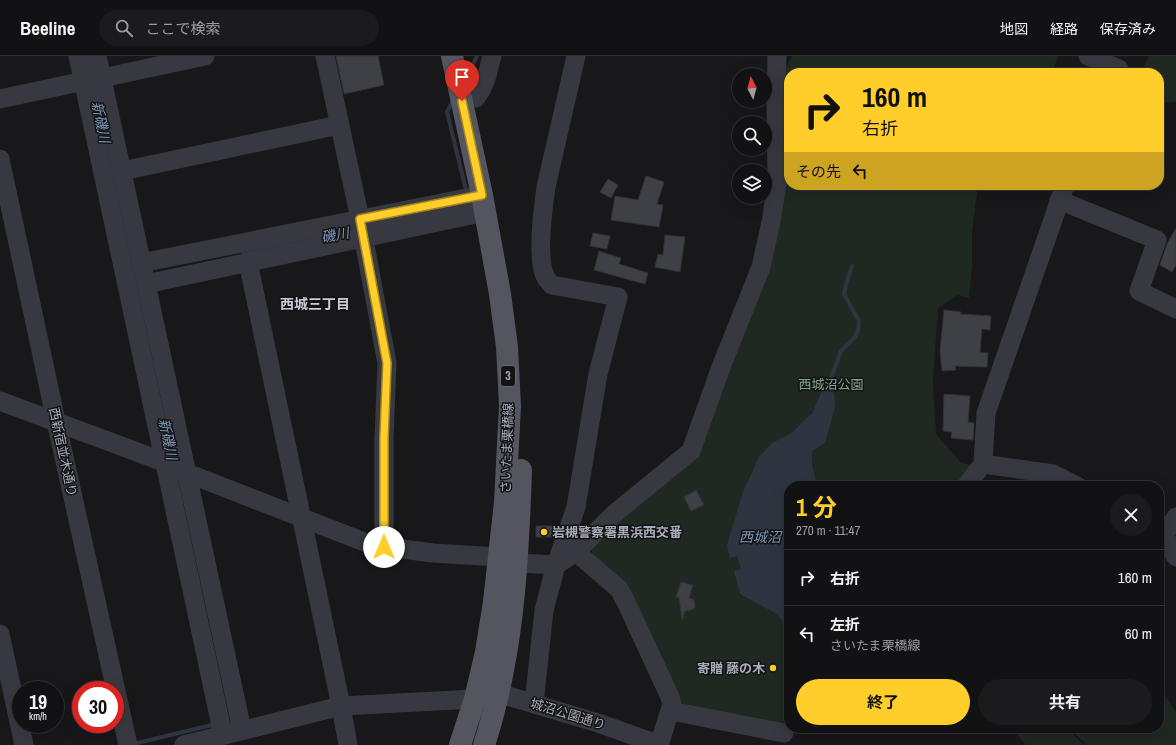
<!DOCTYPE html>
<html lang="ja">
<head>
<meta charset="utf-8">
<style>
	body { margin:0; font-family:"Archivo Narrow","Noto Sans JP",sans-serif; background:#1b1b1d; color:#f1f3f6; height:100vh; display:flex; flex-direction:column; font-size:15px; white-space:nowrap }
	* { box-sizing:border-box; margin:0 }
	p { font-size:13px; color:#9c9ea0 }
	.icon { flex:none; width:22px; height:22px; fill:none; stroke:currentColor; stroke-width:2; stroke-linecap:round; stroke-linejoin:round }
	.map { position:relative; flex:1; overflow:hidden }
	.details { position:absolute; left:784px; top:425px; width:380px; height:252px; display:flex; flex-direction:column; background:#121214; border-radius:16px; box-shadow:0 4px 16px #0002,0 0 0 1px #313234 }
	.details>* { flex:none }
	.top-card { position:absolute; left:784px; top:12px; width:380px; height:122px; border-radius:16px; box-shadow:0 4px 16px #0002,0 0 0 1px #313234; background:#ffce2b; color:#111; overflow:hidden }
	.needle { width:26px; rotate:354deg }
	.controls { position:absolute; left:732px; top:12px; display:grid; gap:8px }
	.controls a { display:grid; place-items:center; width:40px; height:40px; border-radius:50%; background:#121214; box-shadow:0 4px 16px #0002,0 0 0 1px #313234; font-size:20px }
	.speed { position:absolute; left:12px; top:625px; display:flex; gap:8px; font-size:20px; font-weight:700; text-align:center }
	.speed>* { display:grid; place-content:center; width:52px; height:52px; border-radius:50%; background:#121214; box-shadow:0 4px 16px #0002,0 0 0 1px #313234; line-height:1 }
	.speed small { font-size:10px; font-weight:400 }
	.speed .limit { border:6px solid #d22; background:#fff; color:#111 }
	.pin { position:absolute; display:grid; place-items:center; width:34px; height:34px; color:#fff; margin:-41px -17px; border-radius:50% 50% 50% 0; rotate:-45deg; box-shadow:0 0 4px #0007 }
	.pin .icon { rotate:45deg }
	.me { position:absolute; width:44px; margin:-22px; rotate:0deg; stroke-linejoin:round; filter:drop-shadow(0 0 3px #0008) }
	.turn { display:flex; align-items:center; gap:14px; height:84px; padding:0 12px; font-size:18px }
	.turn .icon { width:52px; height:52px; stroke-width:2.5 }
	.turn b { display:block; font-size:28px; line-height:34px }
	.then { display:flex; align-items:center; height:38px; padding:0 12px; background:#0003; gap:8px; font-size:15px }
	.round { display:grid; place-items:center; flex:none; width:42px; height:42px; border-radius:21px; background:#1b1b1d }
	.summary { display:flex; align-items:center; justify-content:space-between; height:68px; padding:0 12px }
	h1 { font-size:24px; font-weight:700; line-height:30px; color:#ffce2b }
	.action { display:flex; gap:8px; margin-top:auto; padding:8px 12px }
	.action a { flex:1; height:46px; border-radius:24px; background:#ffce2b; color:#111; font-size:16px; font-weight:700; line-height:46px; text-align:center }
	.action a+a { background:#1b1b1d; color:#f1f3f6 }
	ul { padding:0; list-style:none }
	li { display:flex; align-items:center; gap:12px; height:56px; padding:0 12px; border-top:1px solid #313234 }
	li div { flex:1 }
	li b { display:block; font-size:15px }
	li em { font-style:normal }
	header { display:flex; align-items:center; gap:24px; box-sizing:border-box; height:56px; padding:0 20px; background:#121214; border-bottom:1px solid #313234 }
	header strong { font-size:19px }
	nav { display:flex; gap:22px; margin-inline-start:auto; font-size:14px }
	.search { width:280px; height:36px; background:#1b1b1d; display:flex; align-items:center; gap:10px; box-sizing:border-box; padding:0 14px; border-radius:22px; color:#9c9ea0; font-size:15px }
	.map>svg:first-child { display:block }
	.green { fill:#1f2921 }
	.water { fill:#2d3540 }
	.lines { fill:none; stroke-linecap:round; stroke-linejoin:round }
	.stream { stroke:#2d3540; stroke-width:4 }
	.building { fill:#3f4045; stroke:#323236 }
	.minor { stroke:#383940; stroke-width:19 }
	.major { stroke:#54555f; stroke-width:22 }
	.route-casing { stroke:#a6861c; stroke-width:10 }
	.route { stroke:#ffce2b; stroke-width:7 }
	.poi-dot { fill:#ffce2b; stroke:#131315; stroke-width:1.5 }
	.labels { text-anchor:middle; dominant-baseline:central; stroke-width:3; stroke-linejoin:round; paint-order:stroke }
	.shield { fill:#131315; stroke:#7c7f89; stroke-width:1 }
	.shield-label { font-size:12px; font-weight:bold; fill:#a9adbb }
	.park-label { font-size:13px; fill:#7fa785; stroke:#131315 }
	.street-label { font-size:13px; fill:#a9adbb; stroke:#131315 }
	.poi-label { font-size:13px; font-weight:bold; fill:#a9adbb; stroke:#131315; text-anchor:start }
	.water-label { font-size:14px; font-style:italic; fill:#7e97b8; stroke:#131315 }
	.neighbourhood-label { font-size:14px; font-weight:bold; fill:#caccd7; stroke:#131315 }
</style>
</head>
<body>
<header>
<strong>Beeline</strong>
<div class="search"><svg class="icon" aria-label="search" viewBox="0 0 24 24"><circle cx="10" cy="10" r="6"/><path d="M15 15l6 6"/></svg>ここで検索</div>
<nav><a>地図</a><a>経路</a><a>保存済み</a></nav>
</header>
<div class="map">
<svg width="1176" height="689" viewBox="0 0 1176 689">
	<rect width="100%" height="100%" fill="#18181a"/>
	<!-- green -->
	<g class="green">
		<polygon points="792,0 1057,0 1054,15 1049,17 789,17 789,129 978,129 972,176 972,210 969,242 958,239 938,252 933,326 936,378 961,407 976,410 960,430 789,430 789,663 786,666 775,668 683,649 633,539 621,522 605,510 592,497 592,490 696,399 767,207 781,23"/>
		<polygon points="1149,0 1176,0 1176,46 1159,47 1159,17 1141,17"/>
		<polygon points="1159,630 1176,656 1176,689 1087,689 1069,672 1159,672"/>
		<polygon points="1012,672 1067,672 1084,689 1026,689"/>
	</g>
	<!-- water -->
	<polygon class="water" points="828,330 834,338 835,351 825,387 812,395 812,409 817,430 789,430 789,567 785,568 777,558 740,538 734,515 741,513 737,500 730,502 727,489 743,436 759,401 772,387 792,377 805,363 812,358 821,337"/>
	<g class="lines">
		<!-- stream -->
		<g class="stream">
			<polyline points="465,23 477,0"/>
			<polyline points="453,45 447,56 467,138"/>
			<polyline points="243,198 321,181"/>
			<polyline points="828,330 841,295 855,281 858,274 859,265 844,238 846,228 852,210"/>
			<polyline points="133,688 216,668"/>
		</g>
	</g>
	<!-- building -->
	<g class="building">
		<polygon points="336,0 378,0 384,29 344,38"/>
		<polygon points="646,120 664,126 657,148 663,149 659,171 611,164 615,140 638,144"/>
		<polygon points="608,123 618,129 611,142 600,136"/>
		<polygon points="1176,172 1176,209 1172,216 1160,209 1167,188"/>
		<polygon points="593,177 610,180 607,193 590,190"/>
		<polygon points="665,179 685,181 680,216 655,211 658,198 663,199"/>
		<polygon points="599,195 621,202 619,208 648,217 645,228 594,214"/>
		<polygon points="944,254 961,256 960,258 991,260 990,274 982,273 980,296 988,297 987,311 955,310 956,314 942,315 940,295"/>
		<polygon points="944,338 970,340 968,366 974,367 973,384 951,382 952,376 943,375"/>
		<polygon points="696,434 704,449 691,455 684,441"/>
		<polygon points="536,470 552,470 553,481 536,481"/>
		<polygon points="681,526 693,529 689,542 694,544 695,551 691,554 685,555 682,564 679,542 676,541"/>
	</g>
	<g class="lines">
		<!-- minor -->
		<g class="minor">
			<polyline points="78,0 223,679"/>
			<polyline points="97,0 242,674"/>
			<polyline points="325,0 360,163 387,307 384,383 384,491"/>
			<polyline points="1088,0 1119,13"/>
			<polyline points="102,22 205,0"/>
			<path d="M476,42C487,27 487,17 492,0"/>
			<polyline points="0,43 84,25"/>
			<polyline points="0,103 56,365 128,689"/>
			<polyline points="122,115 339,69"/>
			<polyline points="1059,144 1157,184 1139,235 1176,253"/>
			<polyline points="248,206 341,650 348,689"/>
			<polyline points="141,207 482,139"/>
			<polyline points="146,228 485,156"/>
			<polyline points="0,345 164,406 187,417 372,489 433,497 499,501"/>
			<polyline points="983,408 1053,418 1077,430"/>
			<polyline points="966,430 983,408 986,357 1065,129"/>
			<polyline points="1159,476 1164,479 1176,501"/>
			<polyline points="1164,479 1176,461"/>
			<polyline points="576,496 619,533 626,546 670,641 672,648 659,689"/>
			<path d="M517,507L556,509L576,451L598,318L618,241L552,229C550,227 548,225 546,222C536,204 543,152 546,131L576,0"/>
			<polyline points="0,578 24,689"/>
			<polyline points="534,648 544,554 556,509 576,496 614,458 691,395 721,311 761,211 771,166 777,127 776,45 777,0"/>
			<polyline points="671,655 784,677"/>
			<polyline points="184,689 341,650 475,643 498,637 598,667 660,689"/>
		</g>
		<!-- major -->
		<g class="major">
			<polyline points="452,0 482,139 500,238 507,291 510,350 505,446 494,546 486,596 475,643 460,689"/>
			<path d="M484,689C513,601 518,506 521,414"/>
		</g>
	</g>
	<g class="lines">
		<defs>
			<polyline id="route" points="384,491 384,382 387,307 360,163 482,139 462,45"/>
		</defs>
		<!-- route casing -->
		<use href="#route" class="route-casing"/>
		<!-- route -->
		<use href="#route" class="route"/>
	</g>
	<!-- markers -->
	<g class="poi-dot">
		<circle cx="544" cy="476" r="4"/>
		<circle cx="773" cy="612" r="4"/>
	</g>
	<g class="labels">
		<!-- shield labels -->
		<rect class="shield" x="501" y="310" width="14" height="20" rx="3"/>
		<g class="shield-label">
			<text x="508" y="320">3</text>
		</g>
		<!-- park labels -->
		<g class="park-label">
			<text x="831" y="328">西城沼公園</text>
		</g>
		<!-- street labels -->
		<g class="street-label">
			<text transform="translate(507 392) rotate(-88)">さいたま栗橋線</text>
			<text transform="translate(63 396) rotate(78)">西新宿並木通り</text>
			<text transform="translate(568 658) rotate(17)">城沼公園通り</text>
		</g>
		<!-- poi labels -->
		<g class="poi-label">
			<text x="552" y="476">岩槻警察署黒浜西交番</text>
			<text x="765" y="612" text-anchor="end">寄贈 藤の木</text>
		</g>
		<!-- water labels -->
		<g class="water-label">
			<text transform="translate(101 66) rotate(78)">新磯川</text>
			<text transform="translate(335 179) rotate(-11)">磯川</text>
			<text transform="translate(168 383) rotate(78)">新磯川</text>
			<text x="760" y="481">西城沼</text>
		</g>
		<!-- neighbourhood labels -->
		<g class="neighbourhood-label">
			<text x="315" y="248">西城三丁目</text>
		</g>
	</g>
</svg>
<div class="controls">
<a><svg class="needle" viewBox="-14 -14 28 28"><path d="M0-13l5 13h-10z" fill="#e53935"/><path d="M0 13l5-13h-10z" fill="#9c9ea0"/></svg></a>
<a><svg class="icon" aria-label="search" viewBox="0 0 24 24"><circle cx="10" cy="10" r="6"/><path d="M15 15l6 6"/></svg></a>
<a><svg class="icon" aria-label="layers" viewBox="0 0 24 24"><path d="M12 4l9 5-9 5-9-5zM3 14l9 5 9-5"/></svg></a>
</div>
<div class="speed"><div>19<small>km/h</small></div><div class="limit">30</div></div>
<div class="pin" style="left:462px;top:45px;background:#d93025"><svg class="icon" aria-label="arrive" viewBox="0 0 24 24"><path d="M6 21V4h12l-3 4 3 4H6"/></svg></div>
<svg class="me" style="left:384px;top:491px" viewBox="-20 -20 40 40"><circle r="19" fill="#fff"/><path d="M0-13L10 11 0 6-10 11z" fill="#ffce2b"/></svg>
<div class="top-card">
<div class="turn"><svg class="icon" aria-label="right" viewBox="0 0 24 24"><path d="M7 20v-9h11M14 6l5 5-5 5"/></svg><div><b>160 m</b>右折</div></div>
<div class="then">その先<svg class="icon" aria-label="left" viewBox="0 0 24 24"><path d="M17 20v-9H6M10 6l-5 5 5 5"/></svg></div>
</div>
<section class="details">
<div class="summary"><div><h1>1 分</h1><p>270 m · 11:47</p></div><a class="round"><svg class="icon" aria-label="close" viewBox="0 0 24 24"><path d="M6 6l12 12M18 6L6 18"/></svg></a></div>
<ul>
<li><svg class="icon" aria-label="right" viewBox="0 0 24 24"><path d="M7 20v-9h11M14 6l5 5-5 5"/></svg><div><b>右折</b></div><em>160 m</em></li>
<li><svg class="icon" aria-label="left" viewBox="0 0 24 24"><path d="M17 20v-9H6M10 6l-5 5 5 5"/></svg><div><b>左折</b><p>さいたま栗橋線</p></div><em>60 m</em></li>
</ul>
<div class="action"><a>終了</a><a>共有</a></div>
</section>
</div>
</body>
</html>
